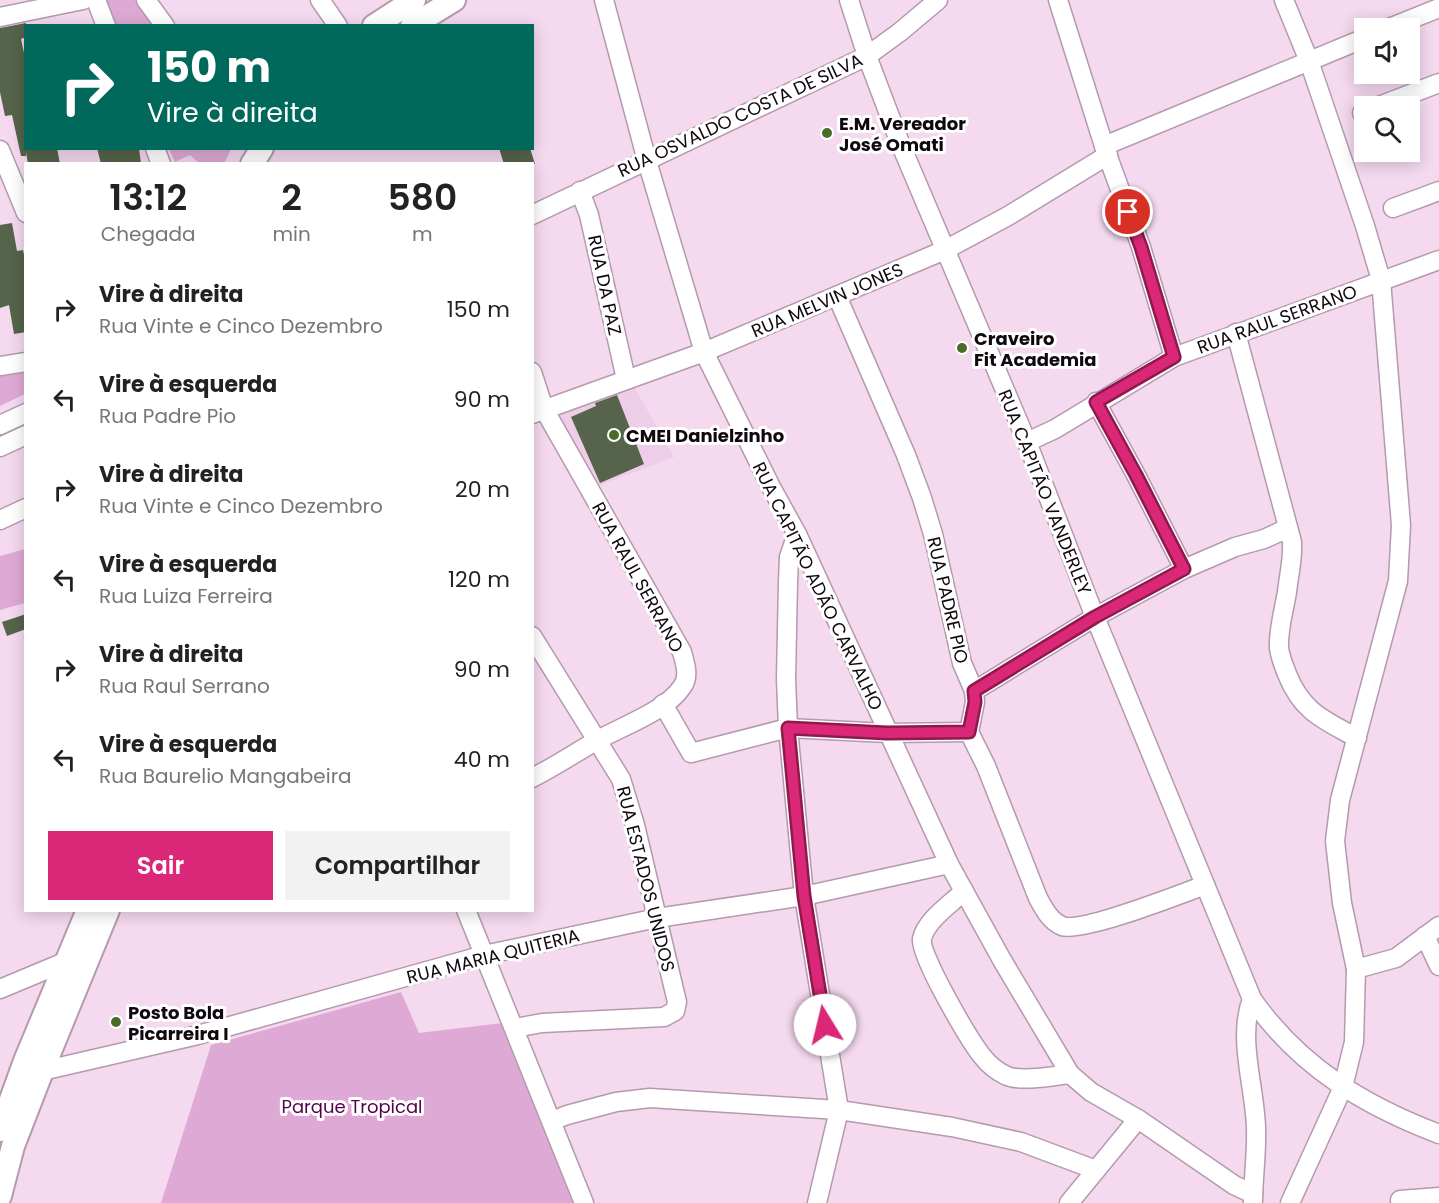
<!DOCTYPE html>
<html lang="pt">
<head>
<meta charset="utf-8">
<style>
	body { margin:0; font-family:Poppins,sans-serif; background:#f2f2f2; color:#222; height:100vh; display:flex; flex-direction:column; font-size:22px; white-space:nowrap }
	* { box-sizing:border-box; margin:0 }
	p { font-size:20px; color:#767676 }
	.icon { flex:none; width:33px; height:33px; fill:none; stroke:currentColor; stroke-width:2; stroke-linecap:round; stroke-linejoin:round }
	.map { position:relative; flex:1; overflow:hidden }
	.details { position:absolute; left:24px; top:162px; width:510px; height:750px; display:flex; flex-direction:column; background:#fff; border-radius:0px; box-shadow:0 3px 15px #0003 }
	.details>* { flex:none }
	.guide { position:absolute; left:24px; top:24px; width:510px; height:126px; border-radius:0px; box-shadow:0 3px 15px #0003; background:#00695c; color:#fff; overflow:hidden }
	.tools { position:absolute; left:1354px; top:18px; display:grid; gap:12px }
	.tools a { display:grid; place-items:center; width:66px; height:66px; border-radius:0px; background:#fff; box-shadow:0 3px 15px #0003; font-size:30px }
	.pin { position:absolute; display:grid; place-items:center; width:51px; height:51px; color:#fff; margin:-26px; border:3px solid #fff; border-radius:50%; box-shadow:0 2px 6px #0007 }
	.me { position:absolute; width:66px; margin:-33px; rotate:351deg; stroke-linejoin:round; filter:drop-shadow(0 0 4px #0008) }
	.turn { display:flex; align-items:center; gap:21px; height:126px; padding:0 24px; font-size:27px }
	.turn .icon { width:78px; height:78px; stroke-width:2.5 }
	.turn b { display:block; font-size:42px; line-height:51px }
	.eta { display:flex; justify-content:space-evenly; align-items:center; height:102px; text-align:center }
	.eta b { font-size:36px; font-weight:600; line-height:42px }
	.cta { display:flex; gap:12px; margin-top:auto; padding:12px 24px }
	.cta a { flex:1; height:69px; border-radius:0px; background:#db2777; color:#fff; font-size:24px; font-weight:600; line-height:69px; text-align:center }
	.cta a+a { background:#f2f2f2; color:#222 }
	ul { padding:0; list-style:none }
	li { display:flex; align-items:center; gap:18px; height:90px; padding:0 24px }
	li div { flex:1 }
	li b { display:block; font-size:22px }
	li em { font-style:normal }
	.map>svg:first-child { display:block }
	.built { fill:#eecde8 }
	.green { fill:#deaad5 }
	.building { fill:#56644b }
	.lines { fill:none; stroke-linecap:round; stroke-linejoin:round }
	.minor-casing { stroke:#b49aaf; stroke-width:21 }
	.major-casing { stroke:#b49aaf; stroke-width:26 }
	.minor { stroke:#fff; stroke-width:18 }
	.major { stroke:#fff; stroke-width:22 }
	.route-casing { stroke:#8e194d; stroke-width:15 }
	.route { stroke:#db2777; stroke-width:10 }
	.poi-dot { fill:#496d26; stroke:#fff; stroke-width:2 }
	.labels { text-anchor:middle; dominant-baseline:central; stroke-width:6; stroke-linejoin:round; paint-order:stroke }
	.street-label { font-size:18px; fill:#10080f; stroke:#fff }
	.poi-label { font-size:18px; font-weight:bold; fill:#10080f; stroke:#fff; text-anchor:start }
	.park-label { font-size:18px; fill:#53004c; stroke:#fff }
</style>
</head>
<body>
<div class="map">
<svg width="1439" height="1203" viewBox="0 0 1439 1203">
	<rect width="100%" height="100%" fill="#f4d9ef"/>
	<!-- built -->
	<polygon class="built" points="633,385 674,457 598,486 554,413"/>
	<!-- green -->
	<g class="green">
		<polygon points="105,0 140,0 158,25 116,25"/>
		<polygon points="169,149 231,149 224,164 199,163 190,155 175,162"/>
		<polygon points="25,367 25,394 0,406 0,372"/>
		<polygon points="25,549 25,603 0,610 0,556"/>
		<polygon points="401,992 419,1033 503,1023 573,1203 161,1203 211,1045"/>
	</g>
	<!-- building -->
	<g class="building">
		<polygon points="26,23 26,37 21,39 26,62 26,148 57,148 60,164 28,164 26,152 26,156 21,156 12,115 5,116 0,92 0,28"/>
		<polygon points="97,148 139,148 141,164 101,164"/>
		<polygon points="499,148 530,148 535,164 504,164"/>
		<polygon points="12,223 17,251 23,250 26,264 26,332 14,334 9,305 0,308 0,225"/>
		<polygon points="617,395 644,464 600,483 571,417 596,406 595,403"/>
		<polygon points="26,614 26,629 7,636 2,622"/>
	</g>
	<g class="lines">
		<defs>
			<g id="minor">
				<polyline points="96,0 106,26"/>
				<polyline points="146,0 165,26"/>
				<polyline points="320,0 338,26"/>
				<polyline points="604,0 647,161 704,352 771,487 797,534 949,864 1002,960 1070,1074 1091,1092 1138,1119 1234,1185 1253,1194"/>
				<path d="M849,0L867,56L900,143L1027,442L1095,617L1252,999C1300,1067 1363,1105 1439,1134"/>
				<polyline points="1058,0 1104,146 1141,247 1174,357"/>
				<polyline points="1284,0 1309,61 1365,226 1381,280 1401,525 1398,581 1340,800 1335,841 1342,903 1356,969 1354,1042 1343,1087 1290,1203"/>
				<polyline points="0,17 83,0"/>
				<polyline points="1389,28 1439,8"/>
				<polyline points="1379,106 1439,83"/>
				<polyline points="1362,113 1365,112"/>
				<polyline points="1104,146 1365,38"/>
				<polyline points="155,148 161,164"/>
				<polyline points="0,150 26,213"/>
				<polyline points="580,191 589,215 626,379"/>
				<polyline points="1393,208 1439,191"/>
				<polyline points="532,215 867,56 900,32 938,0"/>
				<path d="M837,296L906,455L922,498L933,534L962,663L974,691L975,702L969,732L986,766L1038,898C1044,909 1050,921 1062,926C1082,933 1181,894 1205,885"/>
				<path d="M1236,333L1292,542C1293,561 1289,573 1287,592C1284,610 1278,630 1279,648C1280,657 1284,666 1287,674C1302,712 1324,720 1357,738"/>
				<polyline points="0,366 26,362"/>
				<path d="M532,372L544,409L682,652C685,663 690,677 682,687C665,712 622,726 596,741C575,753 554,767 532,778"/>
				<polyline points="1096,402 1136,475 1184,569"/>
				<polyline points="532,414 704,352 945,250 1008,216 1108,155"/>
				<polyline points="0,425 26,413"/>
				<polyline points="1027,442 1055,429 1174,357 1439,260"/>
				<polyline points="0,447 26,435"/>
				<polyline points="0,520 26,508"/>
				<polyline points="797,534 789,557 788,582 786,679 788,728 804,896 839,1110 817,1203"/>
				<polyline points="974,691 1095,617 1184,569 1235,547 1264,539 1288,528"/>
				<polyline points="663,704 691,753 788,728 887,733 969,732"/>
				<path d="M964,891C951,904 926,920 922,939C919,955 970,1041 982,1056C989,1065 996,1071 1007,1076C1022,1082 1053,1076 1070,1074"/>
				<polyline points="466,910 584,1203"/>
				<polyline points="1425,936 1439,966"/>
				<polyline points="1356,969 1396,958 1439,926"/>
				<polyline points="0,989 67,961"/>
				<path d="M1252,999C1237,1038 1255,1087 1256,1128C1257,1153 1253,1178 1253,1203"/>
				<polyline points="515,1028 542,1023 664,1017 675,1011 677,1002 635,825 621,779 532,636"/>
				<polyline points="42,1071 198,1035 484,955 657,918 804,896 949,864"/>
				<polyline points="552,1121 567,1115 616,1102 650,1098 839,1110 952,1127 1021,1142 1096,1170"/>
				<polyline points="1400,1200 1439,1197"/>
				<polyline points="1069,1203 1138,1119"/>
			</g>
			<g id="major">
				<polyline points="374,26 414,0"/>
				<polyline points="412,26 454,0"/>
				<polyline points="252,164 262,148"/>
				<polyline points="0,1130 25,1061 88,910"/>
				<polyline points="0,1196 13,1146 42,1071 108,910"/>
			</g>
		</defs>
		<!-- minor casing -->
		<use href="#minor" class="minor-casing"/>
		<!-- major casing -->
		<use href="#major" class="major-casing"/>
		<!-- minor -->
		<use href="#minor" class="minor"/>
		<!-- major -->
		<use href="#major" class="major"/>
	</g>
	<g class="lines">
		<defs>
			<polyline id="route" points="825,1025 804,896 788,728 887,733 969,732 975,702 974,691 1095,617 1184,569 1136,475 1096,402 1174,357 1141,247 1128,212"/>
		</defs>
		<!-- route casing -->
		<use href="#route" class="route-casing"/>
		<!-- route -->
		<use href="#route" class="route"/>
	</g>
	<!-- markers -->
	<g class="poi-dot">
		<circle cx="827" cy="133" r="6"/>
		<circle cx="962" cy="348" r="6"/>
		<circle cx="614" cy="435" r="6"/>
		<circle cx="116" cy="1022" r="6"/>
	</g>
	<g class="labels">
		<!-- street labels -->
		<g class="street-label">
			<text transform="translate(740 115) rotate(-25)">RUA OSVALDO COSTA DE SILVA</text>
			<text transform="translate(605 285) rotate(78)">RUA DA PAZ</text>
			<text transform="translate(827 300) rotate(-23)">RUA MELVIN JONES</text>
			<text transform="translate(1277 319) rotate(-20)">RUA RAUL SERRANO</text>
			<text transform="translate(1045 492) rotate(68)">RUA CAPITÃO VANDERLEY</text>
			<text transform="translate(638 577) rotate(61)">RUA RAUL SERRANO</text>
			<text transform="translate(818 586) rotate(64)">RUA CAPITÃO ADÃO CARVALHO</text>
			<text transform="translate(948 600) rotate(77)">RUA PADRE PIO</text>
			<text transform="translate(646 879) rotate(76)">RUA ESTADOS UNIDOS</text>
			<text transform="translate(493 956) rotate(-14)">RUA MARIA QUITERIA</text>
		</g>
		<!-- poi labels -->
		<g class="poi-label">
			<text x="839" y="123">E.M. Vereador<tspan x="839" dy="21">José Omati</tspan></text>
			<text x="974" y="338">Craveiro<tspan x="974" dy="21">Fit Academia</tspan></text>
			<text x="626" y="435">CMEI Danielzinho</text>
			<text x="128" y="1012">Posto Bola<tspan x="128" dy="21">Picarreira I</tspan></text>
		</g>
		<!-- park labels -->
		<g class="park-label">
			<text x="352" y="1106">Parque Tropical</text>
		</g>
	</g>
</svg>
<div class="tools">
<a><svg class="icon" aria-label="sound" viewBox="0 0 24 24"><path d="M4 9h4l5-4v14l-5-4H4zM17 9q2 3 0 6"/></svg></a>
<a><svg class="icon" aria-label="search" viewBox="0 0 24 24"><circle cx="10" cy="10" r="6"/><path d="M15 15l6 6"/></svg></a>
</div>
<div class="pin" style="left:1128px;top:212px;background:#d93025"><svg class="icon" aria-label="arrive" viewBox="0 0 24 24"><path d="M6 21V4h12l-3 4 3 4H6"/></svg></div>
<svg class="me" style="left:825px;top:1025px" viewBox="-20 -20 40 40"><circle r="19" fill="#fff"/><path d="M0-13L10 11 0 6-10 11z" fill="#db2777"/></svg>
<div class="guide">
<div class="turn"><svg class="icon" aria-label="right" viewBox="0 0 24 24"><path d="M7 20v-9h11M14 6l5 5-5 5"/></svg><div><b>150 m</b>Vire à direita</div></div>
</div>
<section class="details">
<div class="eta">
<div><b>13:12</b><p>Chegada</p></div>
<div><b>2</b><p>min</p></div>
<div><b>580</b><p>m</p></div>
</div>
<ul>
<li><svg class="icon" aria-label="right" viewBox="0 0 24 24"><path d="M7 20v-9h11M14 6l5 5-5 5"/></svg><div><b>Vire à direita</b><p>Rua Vinte e Cinco Dezembro</p></div><em>150 m</em></li>
<li><svg class="icon" aria-label="left" viewBox="0 0 24 24"><path d="M17 20v-9H6M10 6l-5 5 5 5"/></svg><div><b>Vire à esquerda</b><p>Rua Padre Pio</p></div><em>90 m</em></li>
<li><svg class="icon" aria-label="right" viewBox="0 0 24 24"><path d="M7 20v-9h11M14 6l5 5-5 5"/></svg><div><b>Vire à direita</b><p>Rua Vinte e Cinco Dezembro</p></div><em>20 m</em></li>
<li><svg class="icon" aria-label="left" viewBox="0 0 24 24"><path d="M17 20v-9H6M10 6l-5 5 5 5"/></svg><div><b>Vire à esquerda</b><p>Rua Luiza Ferreira</p></div><em>120 m</em></li>
<li><svg class="icon" aria-label="right" viewBox="0 0 24 24"><path d="M7 20v-9h11M14 6l5 5-5 5"/></svg><div><b>Vire à direita</b><p>Rua Raul Serrano</p></div><em>90 m</em></li>
<li><svg class="icon" aria-label="left" viewBox="0 0 24 24"><path d="M17 20v-9H6M10 6l-5 5 5 5"/></svg><div><b>Vire à esquerda</b><p>Rua Baurelio Mangabeira</p></div><em>40 m</em></li>
</ul>
<div class="cta"><a>Sair</a><a>Compartilhar</a></div>
</section>
</div>
</body>
</html>
